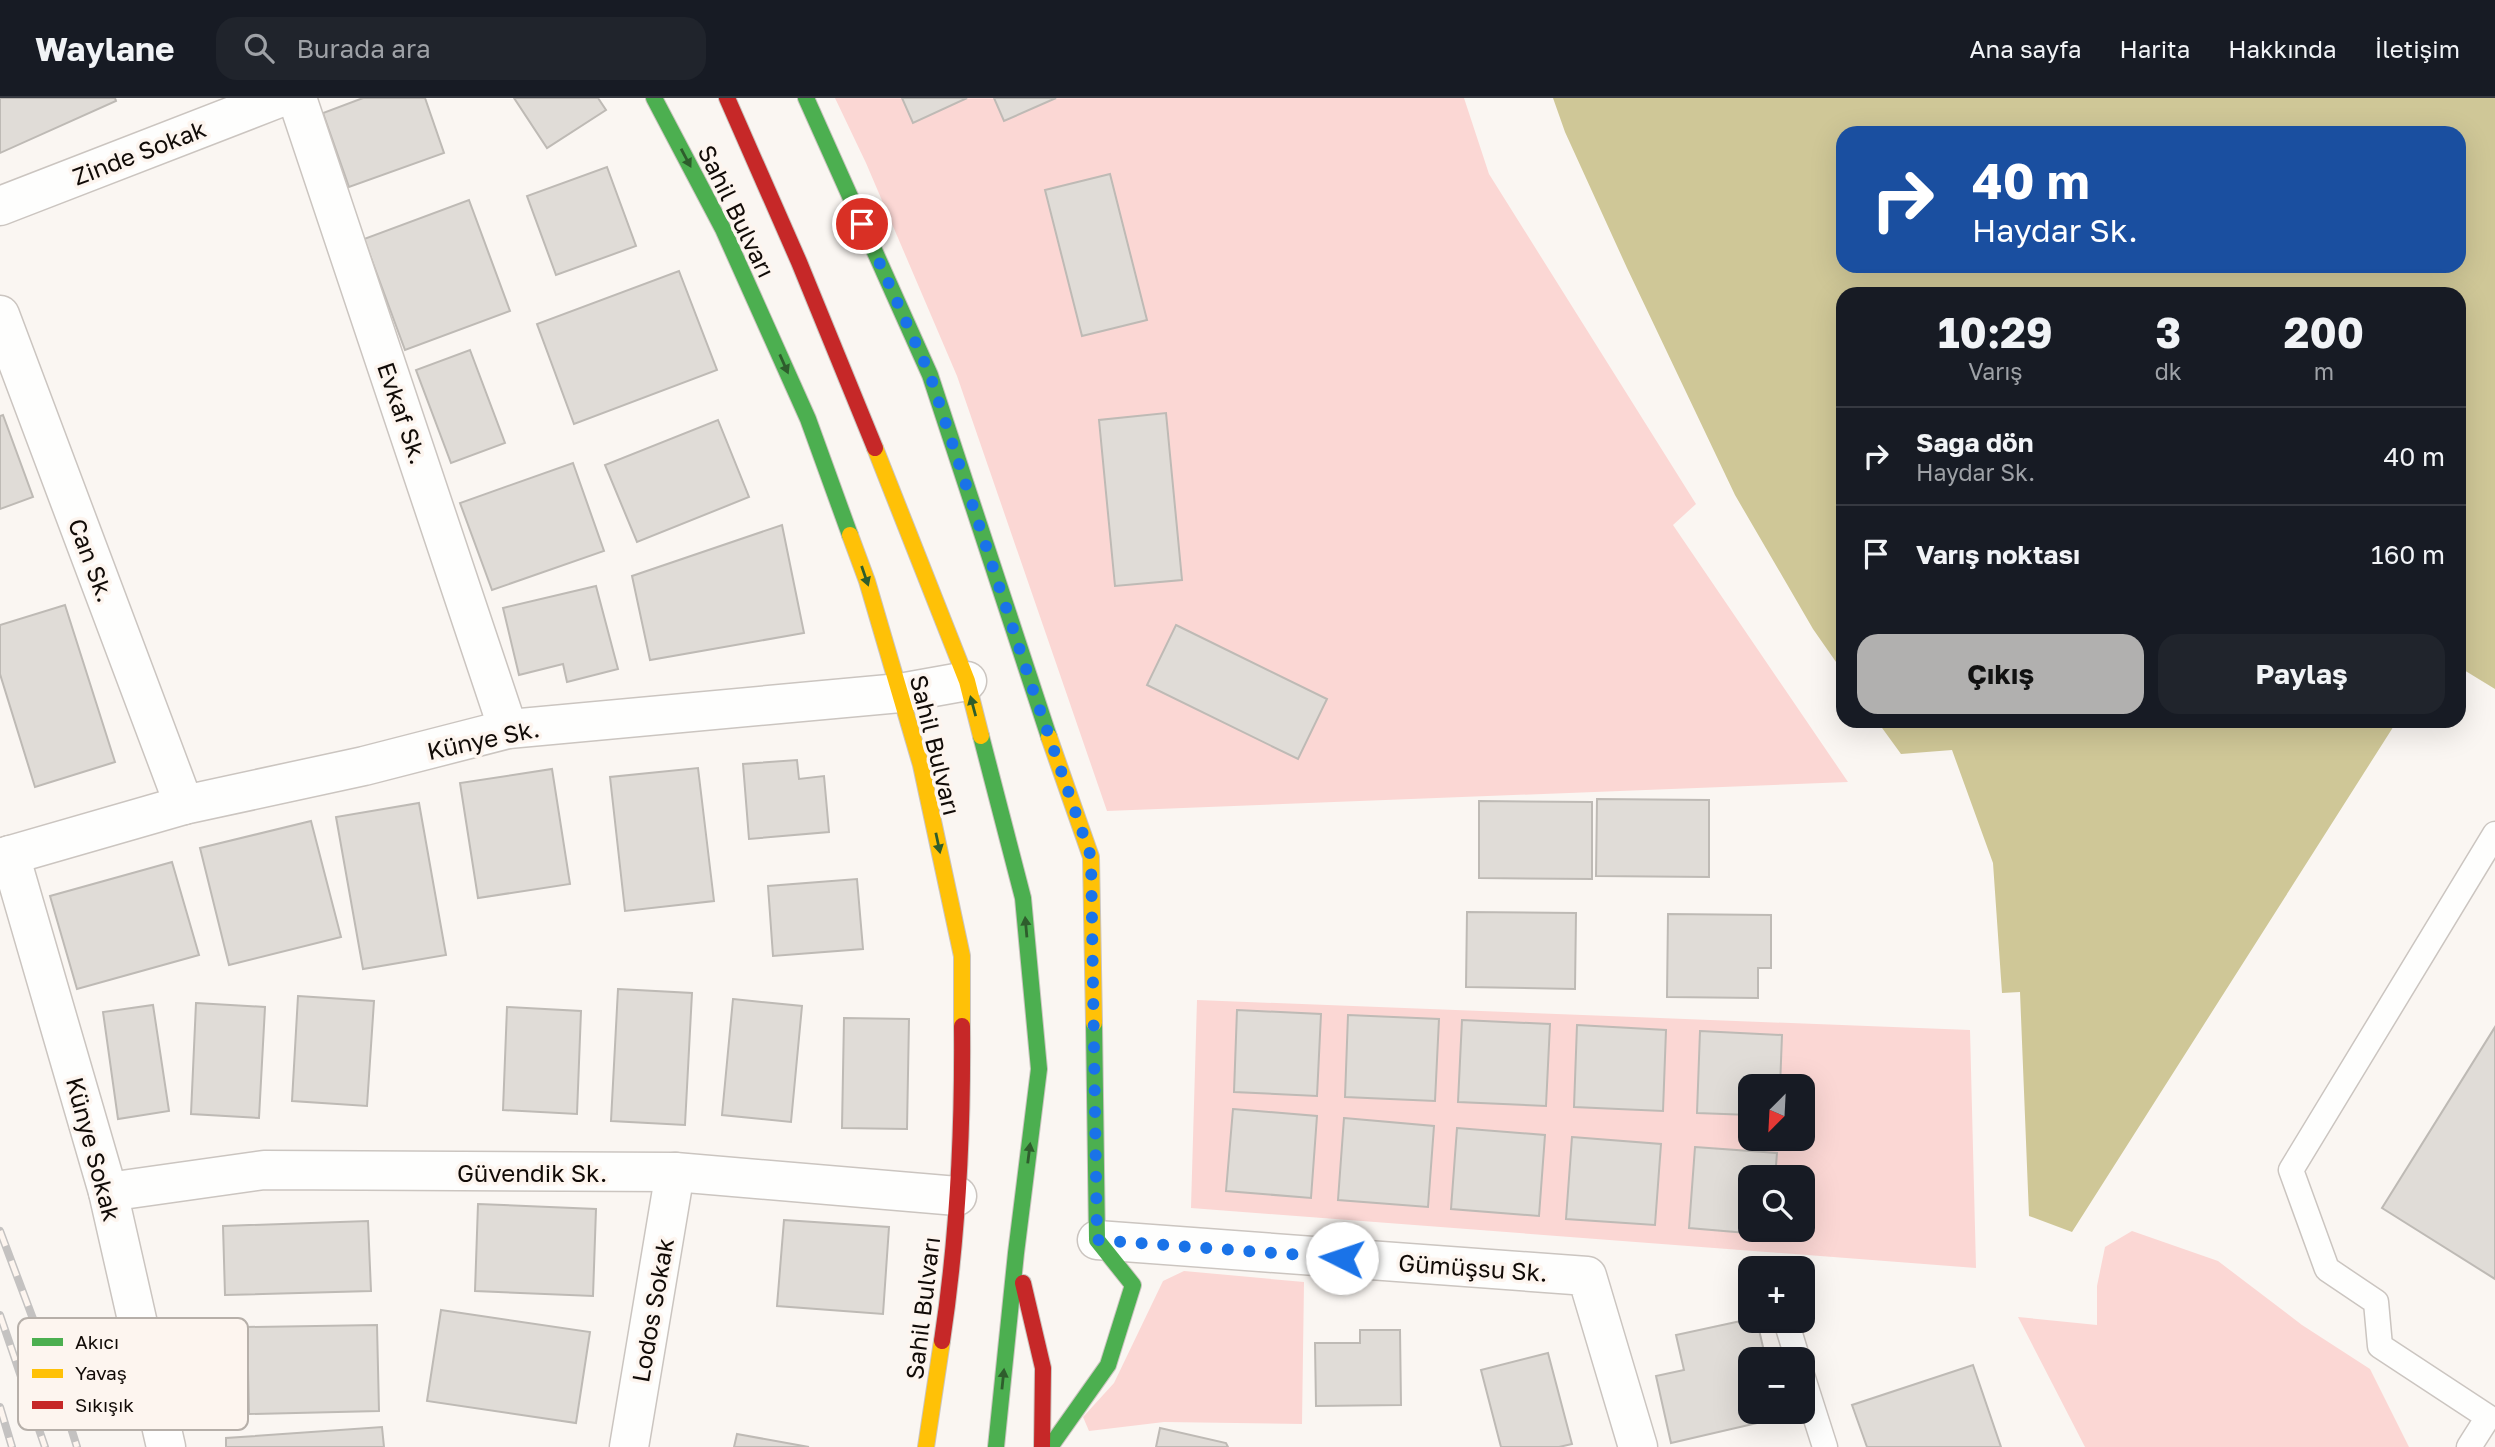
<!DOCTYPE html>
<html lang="tr">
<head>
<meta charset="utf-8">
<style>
	body { margin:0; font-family:"Golos Text",sans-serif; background:#20242c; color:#f1f3f6; height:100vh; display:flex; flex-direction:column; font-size:26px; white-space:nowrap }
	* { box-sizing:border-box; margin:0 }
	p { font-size:23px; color:#9ea1a6 }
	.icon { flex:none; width:38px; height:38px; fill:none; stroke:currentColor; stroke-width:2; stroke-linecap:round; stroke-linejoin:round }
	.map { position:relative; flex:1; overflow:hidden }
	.side { position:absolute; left:1836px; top:189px; width:630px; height:441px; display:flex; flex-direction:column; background:#171b24; border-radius:21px; box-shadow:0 7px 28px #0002 }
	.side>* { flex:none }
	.guide { position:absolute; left:1836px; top:28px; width:630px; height:147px; border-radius:21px; box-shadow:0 7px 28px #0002; background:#1a4fa0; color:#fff; overflow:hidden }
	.needle { width:46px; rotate:204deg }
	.buttons { position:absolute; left:1738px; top:976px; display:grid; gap:14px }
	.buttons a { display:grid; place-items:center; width:77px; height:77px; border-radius:14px; background:#171b24; box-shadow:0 7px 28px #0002; font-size:35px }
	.pin { position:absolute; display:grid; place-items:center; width:60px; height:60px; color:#fff; margin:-30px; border:4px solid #fff; border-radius:50%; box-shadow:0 2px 7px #0007 }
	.me { position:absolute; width:77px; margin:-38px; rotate:274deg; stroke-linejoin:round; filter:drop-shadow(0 0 5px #0008) }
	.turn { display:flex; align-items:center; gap:24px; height:147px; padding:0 21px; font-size:32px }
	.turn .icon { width:91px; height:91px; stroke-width:2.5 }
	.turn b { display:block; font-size:49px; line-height:60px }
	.eta { display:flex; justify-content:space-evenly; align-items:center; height:119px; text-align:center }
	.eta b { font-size:42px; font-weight:700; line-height:49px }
	.button { display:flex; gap:14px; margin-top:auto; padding:14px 21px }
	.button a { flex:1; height:80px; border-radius:21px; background:#b1b0af; color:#111; font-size:28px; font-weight:700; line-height:80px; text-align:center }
	.button a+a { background:#20242c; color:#f1f3f6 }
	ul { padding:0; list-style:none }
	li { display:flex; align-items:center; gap:21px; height:98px; padding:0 21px; border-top:2px solid #363941 }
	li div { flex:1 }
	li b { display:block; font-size:26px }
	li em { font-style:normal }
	header { display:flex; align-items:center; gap:42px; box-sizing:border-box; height:98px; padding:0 35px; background:#171b24; border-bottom:2px solid #363941 }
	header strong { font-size:33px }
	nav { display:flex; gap:38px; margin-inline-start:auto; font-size:24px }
	.search { width:490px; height:63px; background:#20242c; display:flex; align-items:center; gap:18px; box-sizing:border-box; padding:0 24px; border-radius:21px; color:#9ea1a6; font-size:26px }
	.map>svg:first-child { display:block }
	.green { fill:#fbd7d4; fill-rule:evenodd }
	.water { fill:#cfc797; fill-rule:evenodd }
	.building { fill:#e0dcd7; stroke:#bebab5; stroke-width:2 }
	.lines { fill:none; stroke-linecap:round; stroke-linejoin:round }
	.lane-casing { stroke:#cbc5c0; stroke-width:27 }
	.street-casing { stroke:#cbc5c0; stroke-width:41 }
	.fast-casing { stroke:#cbc5c0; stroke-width:18 }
	.slow-casing { stroke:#cbc5c0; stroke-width:18 }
	.jam-casing { stroke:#cbc5c0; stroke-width:18 }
	.lane { stroke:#fefefd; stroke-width:24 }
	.street { stroke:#fefefd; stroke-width:38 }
	.fast { stroke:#4caf50; stroke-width:16 }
	.slow { stroke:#ffc107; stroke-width:16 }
	.jam { stroke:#c62828; stroke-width:16 }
	.rail-casing { stroke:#c4c2c1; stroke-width:8 }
	.rail { stroke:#fdf5ef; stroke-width:5; stroke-dasharray:16; stroke-linecap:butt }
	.oneway { fill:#2e5d2c }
	.route { stroke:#1a73e8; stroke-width:12; stroke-dasharray:0 21.6 }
	.labels { text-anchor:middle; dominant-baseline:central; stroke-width:7; stroke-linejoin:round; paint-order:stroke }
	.street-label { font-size:24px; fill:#110b07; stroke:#fdf5ef }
	.key { fill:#fdf5ef; stroke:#b6afa9; stroke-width:2 }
	.key-label { font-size:19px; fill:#110b07 }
</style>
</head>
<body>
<header>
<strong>Waylane</strong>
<div class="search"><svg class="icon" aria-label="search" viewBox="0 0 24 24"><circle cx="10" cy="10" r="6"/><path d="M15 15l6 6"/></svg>Burada ara</div>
<nav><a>Ana sayfa</a><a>Harita</a><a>Hakkında</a><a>İletişim</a></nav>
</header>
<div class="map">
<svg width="2495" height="1349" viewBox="0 0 2495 1349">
	<rect width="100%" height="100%" fill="#faf6f2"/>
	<!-- green -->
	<g class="green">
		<polygon points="835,0 1464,0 1489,76 1696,406 1673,427 1848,684 1107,713 957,278 866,65"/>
		<path d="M1197,902L1970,932L1976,1170L1191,1110ZM1750,989H1802V1041H1750ZM1750,1080H1802V1132H1750Z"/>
		<polygon points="2132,1133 2218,1163 2302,1227 2370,1271 2409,1349 2085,1349 2018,1219 2097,1227 2097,1188 2105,1149"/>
		<polygon points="1184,1173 1304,1184 1302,1326 1164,1324 1089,1333 1083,1319 1114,1285 1163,1183"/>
	</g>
	<!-- water -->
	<g class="water">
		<path d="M1553,0H2495V591L2459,569V196H1843V574L1813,531L1735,397L1627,170L1565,34ZM1843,35H2459V168H1843Z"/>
		<polygon points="1877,623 2397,623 2072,1134 2029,1118 2020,894 2002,895 1993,765 1952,652 1901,656"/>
	</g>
	<!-- building -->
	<g class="building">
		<polygon points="0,0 115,0 116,3 0,55"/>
		<polygon points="363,0 425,0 444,55 349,89 323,15"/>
		<polygon points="514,0 598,0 606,12 547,50"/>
		<polygon points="902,0 967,0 913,25"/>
		<polygon points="994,0 1056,0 1004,23"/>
		<polygon points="607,69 636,148 556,177 527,98"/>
		<polygon points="1110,76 1147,222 1082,238 1045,92"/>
		<polygon points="469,102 510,213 405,252 364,141"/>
		<polygon points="679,173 717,272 574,326 537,226"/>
		<polygon points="470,252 505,345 451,365 416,272"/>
		<polygon points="1166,315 1182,482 1115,488 1099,322"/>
		<polygon points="3,317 33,399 0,411 0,318"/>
		<polygon points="718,322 749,399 637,444 605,367"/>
		<polygon points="573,365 604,453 492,492 460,405"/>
		<polygon points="782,427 804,535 650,562 632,478"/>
		<polygon points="596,488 618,571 567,584 563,566 519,577 503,510"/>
		<polygon points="65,507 115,664 35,689 0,576 0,527"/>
		<polygon points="1176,527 1327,601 1298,661 1147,587"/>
		<polygon points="797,662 799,681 824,678 829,734 749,741 743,666"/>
		<polygon points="698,670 714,803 625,813 610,679"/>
		<polygon points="552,671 570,786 478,800 460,685"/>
		<polygon points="1597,701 1709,702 1709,779 1596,778"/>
		<polygon points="1479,703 1592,704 1592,781 1479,780"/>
		<polygon points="419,705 446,857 363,871 336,719"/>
		<polygon points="311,723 341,839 229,867 200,750"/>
		<polygon points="172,764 199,857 77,891 50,798"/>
		<polygon points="857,781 863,851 773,858 768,788"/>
		<polygon points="1467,814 1576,815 1575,891 1466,889"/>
		<polygon points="1668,816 1771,817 1771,870 1758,870 1758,900 1667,899"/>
		<polygon points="618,891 692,895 685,1027 611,1023"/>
		<polygon points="298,898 374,903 367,1008 292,1003"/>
		<polygon points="733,901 802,908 791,1024 722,1017"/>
		<polygon points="196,905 265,909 259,1020 191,1016"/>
		<polygon points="153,907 169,1013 118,1021 103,914"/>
		<polygon points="507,909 581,913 577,1016 503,1012"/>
		<polygon points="1237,912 1321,916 1317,998 1234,994"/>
		<polygon points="1348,917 1439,921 1435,1003 1345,999"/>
		<polygon points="844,920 909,921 907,1031 842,1030"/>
		<polygon points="1462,922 1550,926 1546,1008 1458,1004"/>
		<polygon points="1577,927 1666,932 1663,1013 1574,1009"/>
		<polygon points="2495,929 2495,1181 2382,1110"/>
		<polygon points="1700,933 1782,937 1780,989 1750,989 1750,1017 1697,1015"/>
		<polygon points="1233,1011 1317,1018 1311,1100 1226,1093"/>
		<polygon points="1344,1020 1434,1028 1428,1109 1338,1102"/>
		<polygon points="1457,1030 1545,1037 1539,1118 1451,1111"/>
		<polygon points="1572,1039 1661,1046 1655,1127 1566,1121"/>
		<polygon points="1695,1049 1777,1055 1775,1080 1750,1080 1750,1132 1771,1132 1770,1137 1689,1130"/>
		<polygon points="478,1106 596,1111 593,1198 475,1193"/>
		<polygon points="784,1122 889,1129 883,1216 777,1208"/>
		<polygon points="368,1123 371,1193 225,1197 223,1128"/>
		<polygon points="441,1212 590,1234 576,1325 427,1303"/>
		<polygon points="1750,1221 1750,1223 1757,1223 1766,1262 1750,1262 1750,1314 1777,1314 1779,1320 1671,1345 1656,1278 1684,1272 1676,1237"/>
		<polygon points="377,1227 379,1313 249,1316 247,1229"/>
		<polygon points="1360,1232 1400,1232 1401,1307 1316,1308 1315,1245 1360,1245"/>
		<polygon points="1548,1255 1572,1346 1559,1349 1501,1349 1481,1272"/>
		<polygon points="1973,1267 2001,1349 1867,1349 1852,1307"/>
		<polygon points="382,1329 384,1349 226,1349 226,1340"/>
		<polygon points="1160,1330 1226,1345 1228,1349 1156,1349"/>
		<polygon points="737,1336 809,1349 734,1349"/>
	</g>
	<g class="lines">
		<defs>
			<g id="lane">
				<polyline points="1786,1223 1798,1262"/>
				<polyline points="1802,1277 1825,1349"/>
				<polyline points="2469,1349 2488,1319 2380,1248 2376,1204 2327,1171 2291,1072 2495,736"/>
			</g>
			<g id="street">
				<polyline points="297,0 508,631"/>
				<polyline points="0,108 279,0"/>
				<polyline points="0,217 184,707"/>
				<polyline points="10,757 108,1094 166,1349"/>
				<polyline points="0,760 184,707 364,668 508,631 900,595 967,583"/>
				<polyline points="108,1094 264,1072 675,1074 957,1098"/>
				<polyline points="1097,1142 1587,1178 1638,1349"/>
				<polyline points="629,1349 675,1074"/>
			</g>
			<g id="fast">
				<polyline points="654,0 723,131 808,321 850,437"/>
				<polyline points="806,0 930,277 1049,639"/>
				<polyline points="981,638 1023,800 1039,971 1016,1155 996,1349"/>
				<polyline points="1050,1349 1108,1267 1133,1187 1097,1142 1094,925"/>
			</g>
			<g id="slow">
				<polyline points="875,350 967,583 981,638"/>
				<polyline points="850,437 867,483 921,667 962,858 962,928"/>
				<polyline points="1049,639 1091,759 1094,925"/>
				<polyline points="926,1349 942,1243"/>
			</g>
			<g id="jam">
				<polyline points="727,0 799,164 875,350"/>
				<polyline points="1023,1185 1043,1270 1042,1349"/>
				<path d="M942,1243C958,1138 963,1034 962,928"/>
			</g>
		</defs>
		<!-- lane casing -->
		<use href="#lane" class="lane-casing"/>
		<!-- street casing -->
		<use href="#street" class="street-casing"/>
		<!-- fast casing -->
		<use href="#fast" class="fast-casing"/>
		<!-- slow casing -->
		<use href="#slow" class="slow-casing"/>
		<!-- jam casing -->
		<use href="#jam" class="jam-casing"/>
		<!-- lane -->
		<use href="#lane" class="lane"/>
		<!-- street -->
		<use href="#street" class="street"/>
		<!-- fast -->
		<use href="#fast" class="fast"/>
		<!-- slow -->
		<use href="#slow" class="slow"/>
		<!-- jam -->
		<use href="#jam" class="jam"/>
		<defs>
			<g id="rail">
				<polyline points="0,1133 56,1282 77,1349"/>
				<polyline points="0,1217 45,1349"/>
				<polyline points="0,1309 12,1349"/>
			</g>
		</defs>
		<!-- rail casing -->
		<use href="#rail" class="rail-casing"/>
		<!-- rail -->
		<use href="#rail" class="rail"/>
	</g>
	<!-- one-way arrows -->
	<defs><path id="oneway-solid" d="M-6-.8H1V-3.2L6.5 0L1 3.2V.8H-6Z" transform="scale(1.75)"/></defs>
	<g class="oneway">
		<use href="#oneway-solid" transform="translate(686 60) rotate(62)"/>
		<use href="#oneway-solid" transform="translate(784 266) rotate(66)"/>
		<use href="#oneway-solid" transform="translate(865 478) rotate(71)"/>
		<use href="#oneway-solid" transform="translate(973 608) rotate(-105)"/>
		<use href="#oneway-solid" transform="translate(938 745) rotate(78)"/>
		<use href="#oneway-solid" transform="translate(1026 829) rotate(-95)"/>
		<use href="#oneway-solid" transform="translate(1029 1055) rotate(-83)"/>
		<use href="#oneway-solid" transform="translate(1003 1281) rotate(-84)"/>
	</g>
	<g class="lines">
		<!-- route -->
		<polyline class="route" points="862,126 930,277 1033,592 1091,759 1097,1142 1342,1160"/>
	</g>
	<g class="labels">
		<!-- street labels -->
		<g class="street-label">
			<text transform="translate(139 54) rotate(-21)">Zinde Sokak</text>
			<text transform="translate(737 113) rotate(64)">Sahil Bulvarı</text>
			<text transform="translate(403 315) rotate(71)">Evkaf Sk.</text>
			<text transform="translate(92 462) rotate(69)">Can Sk.</text>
			<text transform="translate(483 641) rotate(-12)">Künye Sk.</text>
			<text transform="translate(936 647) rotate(76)">Sahil Bulvarı</text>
			<text transform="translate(94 1051) rotate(75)">Künye Sokak</text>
			<text x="532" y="1074">Güvendik Sk.</text>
			<text transform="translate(1473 1169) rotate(4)">Gümüşsu Sk.</text>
			<text transform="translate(922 1210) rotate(-83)">Sahil Bulvarı</text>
			<text transform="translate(652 1212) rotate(-80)">Lodos Sokak</text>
		</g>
	</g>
	<!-- legend -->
	<rect x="18" y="1220" width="230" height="112" rx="10" class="key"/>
	<rect x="32" y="1240" width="31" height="8" fill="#4caf50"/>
	<rect x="32" y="1271" width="31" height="9" fill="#ffc107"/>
	<rect x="32" y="1303" width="31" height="8" fill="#c62828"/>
	<g class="key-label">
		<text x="75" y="1251">Akıcı</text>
		<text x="75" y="1282">Yavaş</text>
		<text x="75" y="1314">Sıkışık</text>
	</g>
</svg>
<div class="buttons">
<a><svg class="needle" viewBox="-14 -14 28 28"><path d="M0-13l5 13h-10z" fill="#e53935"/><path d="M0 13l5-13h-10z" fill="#9ea1a6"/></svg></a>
<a><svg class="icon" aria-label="search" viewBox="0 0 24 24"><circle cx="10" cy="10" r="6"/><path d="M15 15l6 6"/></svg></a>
<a>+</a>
<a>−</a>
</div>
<div class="pin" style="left:862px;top:126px;background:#d93025"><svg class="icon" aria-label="arrive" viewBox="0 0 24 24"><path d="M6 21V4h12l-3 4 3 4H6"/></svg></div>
<svg class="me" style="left:1342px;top:1160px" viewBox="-20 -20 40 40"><circle r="19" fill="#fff"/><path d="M0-13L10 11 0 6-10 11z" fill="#1a73e8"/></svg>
<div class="guide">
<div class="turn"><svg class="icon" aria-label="right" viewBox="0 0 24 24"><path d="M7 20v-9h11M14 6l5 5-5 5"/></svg><div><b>40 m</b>Haydar Sk.</div></div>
</div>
<section class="side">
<div class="eta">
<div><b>10:29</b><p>Varış</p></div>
<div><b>3</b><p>dk</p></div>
<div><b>200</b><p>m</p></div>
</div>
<ul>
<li><svg class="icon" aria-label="right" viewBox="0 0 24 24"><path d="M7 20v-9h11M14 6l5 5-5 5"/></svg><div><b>Sağa dön</b><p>Haydar Sk.</p></div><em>40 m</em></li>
<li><svg class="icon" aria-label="arrive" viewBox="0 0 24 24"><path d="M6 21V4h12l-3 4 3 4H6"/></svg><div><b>Varış noktası</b></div><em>160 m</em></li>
</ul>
<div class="button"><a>Çıkış</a><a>Paylaş</a></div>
</section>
</div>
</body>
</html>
